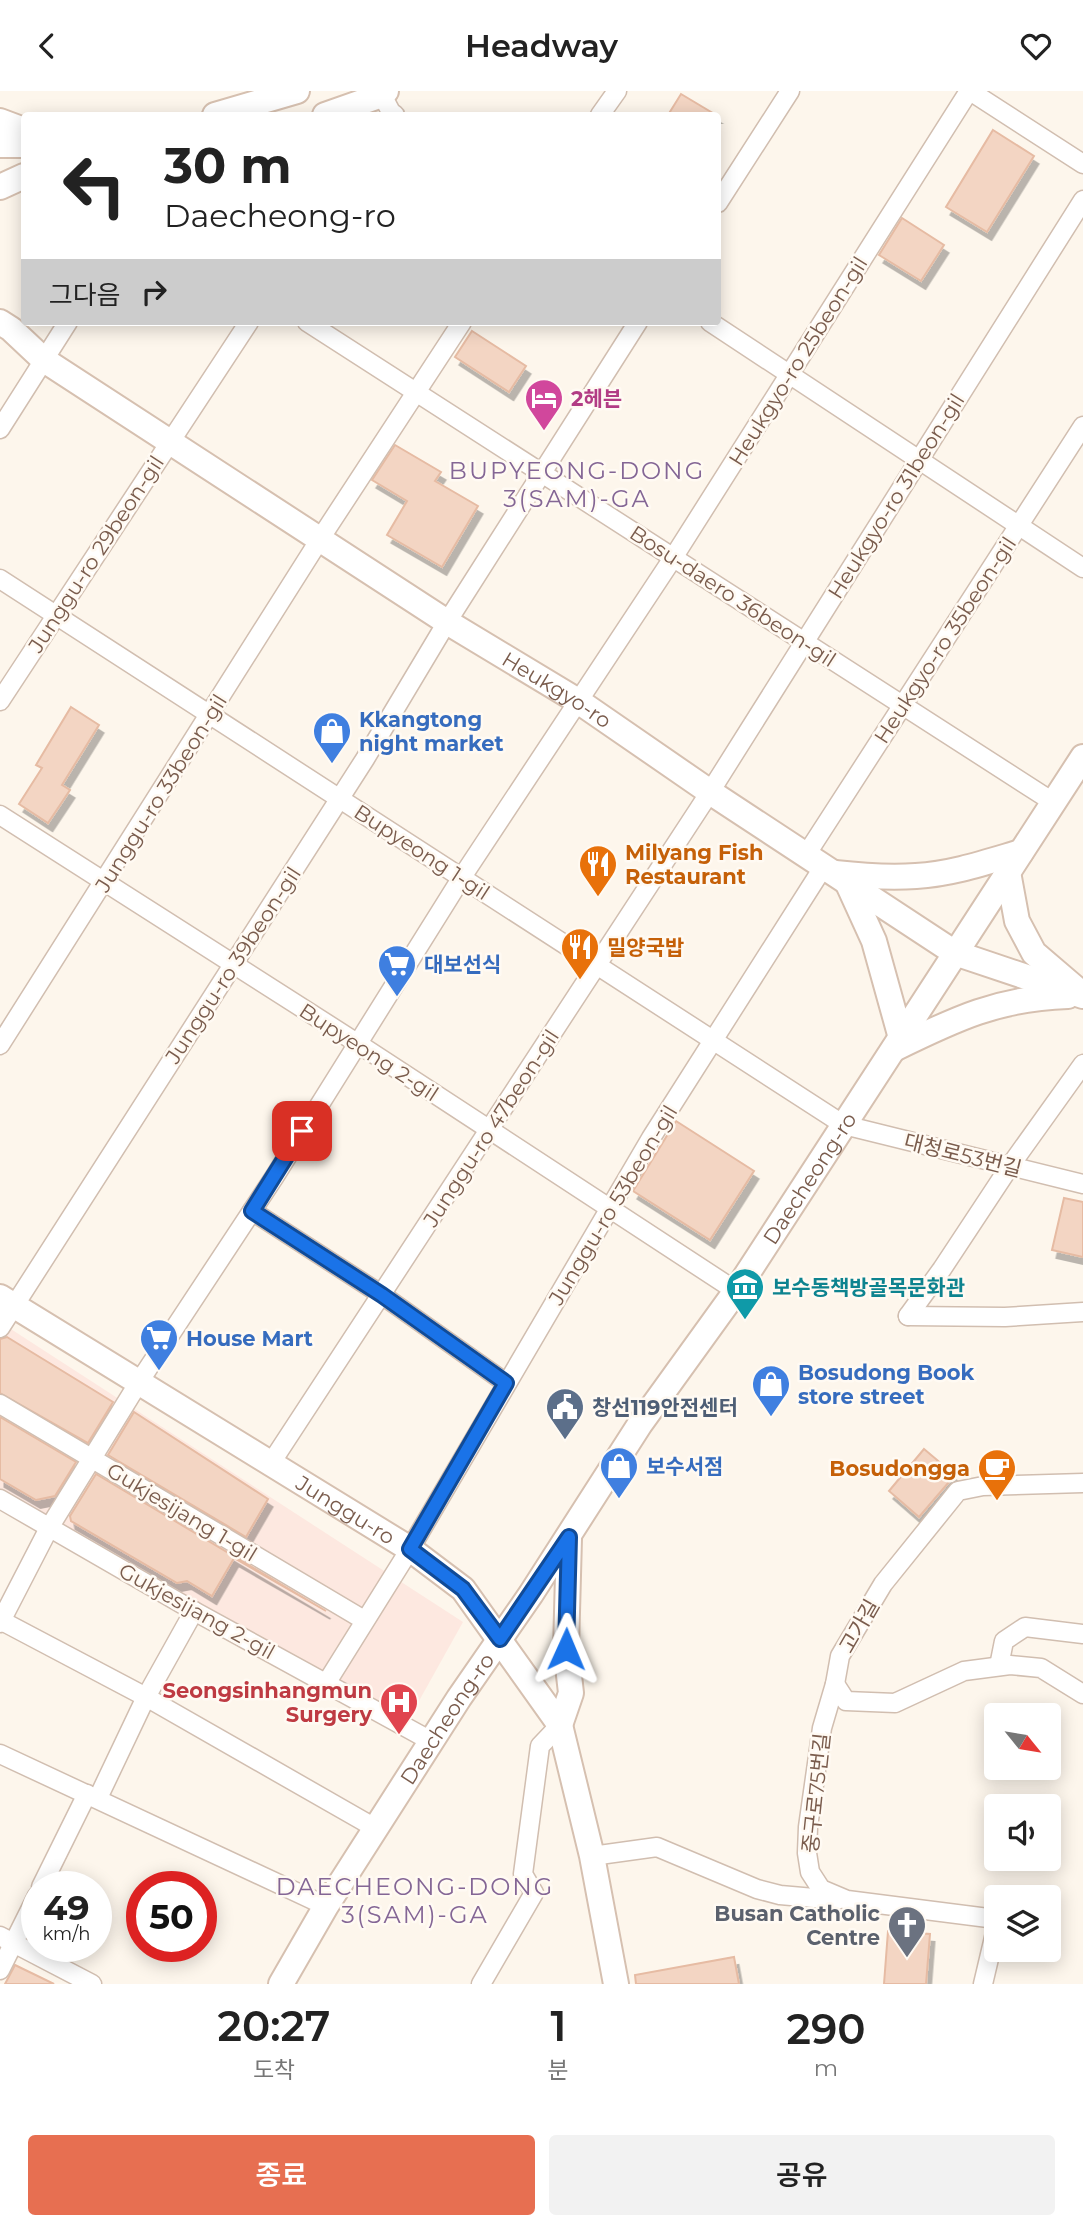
<!DOCTYPE html>
<html lang="ko">
<head>
<meta charset="utf-8">
<style>
	body { margin:0; font-family:Montserrat,"Noto Sans KR",sans-serif; background:#f2f2f2; color:#222; height:100vh; display:flex; flex-direction:column; font-size:26px; white-space:nowrap }
	* { box-sizing:border-box; margin:0 }
	p { font-size:23px; color:#767676 }
	.icon { flex:none; width:38px; height:38px; fill:none; stroke:currentColor; stroke-width:2; stroke-linecap:round; stroke-linejoin:round }
	.map { position:relative; height:1893px; overflow:hidden }
	.details { display:flex; flex-direction:column; background:#fff; flex:1 }
	.details>* { flex:none }
	.guide { position:absolute; left:21px; top:21px; width:700px; height:214px; border-radius:7px; box-shadow:0 4px 18px #0003; background:#fff; color:#222; overflow:hidden }
	.needle { width:46px; rotate:120deg }
	.tools { position:absolute; left:984px; top:1612px; display:grid; gap:14px }
	.tools a { display:grid; place-items:center; width:77px; height:77px; border-radius:7px; background:#fff; box-shadow:0 4px 18px #0003; font-size:35px }
	.speed { position:absolute; left:21px; top:1780px; display:flex; gap:14px; font-size:35px; font-weight:700; text-align:center }
	.speed>* { display:grid; place-content:center; width:91px; height:91px; border-radius:50%; background:#fff; box-shadow:0 4px 18px #0003; line-height:1 }
	.speed small { font-size:18px; font-weight:400 }
	.speed .limit { border:10px solid #d22; background:#fff; color:#111 }
	.pin { position:absolute; display:grid; place-items:center; width:60px; height:60px; color:#fff; margin:-30px; border-radius:14px; box-shadow:0 4px 10px #0006 }
	.me { position:absolute; width:77px; margin:-38px; rotate:1deg; stroke-linejoin:round; filter:drop-shadow(0 0 5px #0008) }
	.turn { display:flex; align-items:center; gap:24px; height:147px; padding:0 28px; font-size:32px }
	.turn .icon { width:91px; height:91px; stroke-width:2.5 }
	.turn b { display:block; font-size:49px; line-height:60px }
	.then { display:flex; align-items:center; height:66px; padding:0 28px; background:#0003; gap:14px; font-size:26px }
	.eta { display:flex; justify-content:space-evenly; align-items:center; height:119px; text-align:center }
	.eta b { font-size:42px; font-weight:600; line-height:49px }
	.action { display:flex; gap:14px; margin-top:auto; padding:14px 28px }
	.action a { flex:1; height:80px; border-radius:7px; background:#e76f51; color:#fff; font-size:28px; font-weight:600; line-height:80px; text-align:center }
	.action a+a { background:#f2f2f2; color:#222 }
	header { display:flex; justify-content:space-between; align-items:center; height:91px; padding:0 28px; background:#fff; font-size:32px; font-weight:600 }
	.map>svg:first-child { display:block }
	.commercial { fill:#fde8e0 }
	.building { fill:#f3d5c3; stroke:#e6bba3; stroke-width:2; filter:url(#shadow) }
	.lines { fill:none; stroke-linecap:round; stroke-linejoin:round }
	.minor-casing { stroke:#d1beb0; stroke-width:21 }
	.secondary-casing { stroke:#d6c0b0; stroke-width:28 }
	.minor { stroke:#fff; stroke-width:18 }
	.secondary { stroke:#fff; stroke-width:24 }
	.route-casing { stroke:#114b97; stroke-width:18 }
	.route { stroke:#1a73e8; stroke-width:12 }
	.labels { text-anchor:middle; dominant-baseline:central; stroke-width:5; stroke-linejoin:round; paint-order:stroke }
	.street-label { font-size:21px; fill:#7a5c4d; stroke:#fffaf3 }
	.hotel-label { font-size:21px; font-weight:bold; fill:#b23c85; stroke:#fffaf3; text-anchor:start }
	.shop-label { font-size:21px; font-weight:bold; fill:#366cbe; stroke:#fffaf3; text-anchor:start }
	.food-label { font-size:21px; font-weight:bold; fill:#c56008; stroke:#fffaf3; text-anchor:start }
	.culture-label { font-size:21px; font-weight:bold; fill:#0d838f; stroke:#fffaf3; text-anchor:start }
	.service-label { font-size:21px; font-weight:bold; fill:#4e5e75; stroke:#fffaf3; text-anchor:start }
	.health-label { font-size:21px; font-weight:bold; fill:#be3a42; stroke:#fffaf3; text-anchor:end }
	.worship-label { font-size:21px; font-weight:bold; fill:#5b616d; stroke:#fffaf3; text-anchor:end }
	.quarter-label { font-size:24px; letter-spacing:2px; fill:#846695; stroke:#fffaf3 }
</style>
</head>
<body>
<header><svg class="icon" aria-label="back" viewBox="0 0 24 24"><path d="M15 5l-7 7 7 7"/></svg>Headway<svg class="icon" aria-label="heart" viewBox="0 0 24 24"><path d="M12 20l-8-8c-3-5 5-10 8-4 3-6 11-1 8 4z"/></svg></header>
<div class="map">
<svg width="1083" height="1893" viewBox="0 0 1083 1893">
	<defs>
		<filter id="shadow"><feDropShadow dx="4.5" dy="8" stdDeviation="0" flood-color="#0004"/></filter>
	</defs>
	<rect width="100%" height="100%" fill="#fdf6ec"/>
	<!-- commercial -->
	<polygon class="commercial" points="0,1231 463,1531 410,1626 194,1520 0,1408"/>
	<!-- building -->
	<g class="building">
		<polygon points="681,3 716,24 668,24"/>
		<polygon points="993,39 1034,65 987,141 946,116"/>
		<polygon points="902,127 944,154 921,190 879,164"/>
		<polygon points="472,240 526,275 509,301 455,266"/>
		<polygon points="395,354 441,381 435,390 478,415 442,476 387,444 407,410 372,389"/>
		<polygon points="71,616 99,634 62,694 70,699 48,732 19,713 42,677 36,674"/>
		<polygon points="676,1030 754,1080 710,1149 633,1100"/>
		<polygon points="1064,1107 1083,1111 1083,1166 1052,1159"/>
		<polygon points="7,1246 113,1311 88,1352 0,1302 0,1248"/>
		<polygon points="134,1321 268,1408 246,1446 108,1364"/>
		<polygon points="0,1326 76,1371 55,1405 36,1409 0,1388"/>
		<polygon points="924,1358 955,1384 919,1426 889,1400"/>
		<polygon points="96,1383 326,1520 234,1467 212,1505 187,1490 177,1492 71,1430 70,1425"/>
		<polygon points="888,1840 930,1843 926,1893 884,1893"/>
		<polygon points="734,1866 739,1893 636,1893 635,1884"/>
		<polygon points="15,1874 54,1893 5,1893"/>
	</g>
	<g class="lines">
		<defs>
			<g id="minor">
				<polyline points="970,0 1083,73"/>
				<polyline points="382,4 391,21 395,24"/>
				<polyline points="600,24 617,0"/>
				<polyline points="718,112 790,0"/>
				<polyline points="307,231 1053,711"/>
				<polyline points="710,231 1083,477"/>
				<polyline points="0,338 68,231"/>
				<polyline points="0,488 844,1034 1083,1093"/>
				<polyline points="0,610 249,231"/>
				<polyline points="0,724 357,952 736,1200"/>
				<polyline points="806,764 1083,335"/>
				<polyline points="0,954 320,448 462,231"/>
				<polyline points="252,1120 382,1204 506,1292"/>
				<polyline points="908,1225 942,1178 1010,1075 1083,973"/>
				<polyline points="908,1225 1005,1226 1083,1221"/>
				<polyline points="0,1237 365,668 447,531 638,231"/>
				<polyline points="0,1313 364,1529"/>
				<polyline points="271,1372 710,701 1083,109"/>
				<polyline points="0,1408 194,1520 431,1650"/>
				<polyline points="0,1529 146,1606 377,1738"/>
				<polyline points="0,1532 49,1437 139,1291 275,1085 462,786 673,467 969,0"/>
				<polyline points="999,1575 1004,1550 1025,1536 1083,1543"/>
				<polyline points="327,1591 410,1458 651,1047 824,775"/>
				<polyline points="835,1593 846,1610 895,1612 964,1580 1010,1574 1041,1577 1083,1603"/>
				<polyline points="0,1663 326,1815"/>
				<polyline points="98,1707 146,1606 194,1520"/>
				<polyline points="592,1765 657,1756 757,1798 780,1804 837,1809"/>
				<polyline points="41,1796 87,1703"/>
				<polyline points="996,1828 847,1809 821,1798 810,1781 807,1762 808,1736 822,1637 835,1593 840,1565 883,1493 958,1400 983,1395 1083,1392"/>
				<polyline points="0,1845 92,1893"/>
				<polyline points="0,1879 37,1805"/>
				<polyline points="481,1893 534,1802 523,1783 540,1655 560,1634"/>
				<polyline points="983,1893 996,1838"/>
			</g>
			<g id="secondary">
				<polyline points="215,24 297,0"/>
				<polyline points="325,24 382,4 386,0"/>
				<polyline points="0,30 24,39"/>
				<polyline points="0,54 24,54"/>
				<polyline points="0,96 24,85"/>
				<path id="s1" d="M0,231L11,238L44,269L447,531L578,610L710,701L955,862L1083,905"/>
				<polyline points="1008,781 1017,830 1034,862 1075,897"/>
				<path d="M835,782C862,785 889,787 916,785C952,783 987,771 1021,761"/>
				<polyline points="848,793 874,850 901,947"/>
				<path d="M894,958C955,928 999,907 1068,905"/>
				<path id="s2" d="M0,1206L410,1458L463,1498L560,1634L592,1765L616,1893"/>
				<polyline points="560,1634 571,1602 566,1558 569,1447"/>
				<path id="s3" d="M281,1893L326,1815L459,1607L531,1503L640,1333L736,1200L1083,666"/>
			</g>
		</defs>
		<!-- minor casing -->
		<use href="#minor" class="minor-casing"/>
		<!-- secondary casing -->
		<use href="#secondary" class="secondary-casing"/>
		<!-- minor -->
		<use href="#minor" class="minor"/>
		<!-- secondary -->
		<use href="#secondary" class="secondary"/>
	</g>
	<g class="lines">
		<defs>
			<polyline id="route" points="302,1040 252,1120 382,1204 506,1292 410,1458 463,1498 500,1548 569,1446 566,1558"/>
		</defs>
		<!-- route casing -->
		<use href="#route" class="route-casing"/>
		<!-- route -->
		<use href="#route" class="route"/>
	</g>
	<!-- icons -->
	<defs>
		<symbol id="hotel-pin" viewBox="-11 -11 22 30"><path d="M0 17L-7.5 6A9.5 9.5 0 1 1 7.5 6Z" fill="#d1479c" stroke="#fffaf3"/><path d="M-6-4.5h1.5V1H6V5H4.5V3h-9V5H-6ZM-4 0a1.8 1.8 0 1 1 3.6 0ZM.5 0V-2.5h3Q6-2.5 6 0Z" fill="#fff"/></symbol>
		<symbol id="shop-pin" viewBox="-11 -11 22 30"><path d="M0 17L-7.5 6A9.5 9.5 0 1 1 7.5 6Z" fill="#3f7fe0" stroke="#fffaf3"/><path d="M-5-2.5h2.3a2.7 3.5 0 0 1 5.4 0H5L5.5 6h-11ZM-1.5-2.5h3a1.5 2.3 0 0 0-3 0Z" fill="#fff"/></symbol>
		<symbol id="restaurant-pin" viewBox="-11 -11 22 30"><path d="M0 17L-7.5 6A9.5 9.5 0 1 1 7.5 6Z" fill="#e8710a" stroke="#fffaf3"/><path d="M-5-6h1v4h1v-4h1v4h1v-4h1v5L-1.5 .5V6h-2V.5L-5-1ZM5-6V6H3V1.5H1.5Q1.5-4 5-6Z" fill="#fff"/></symbol>
		<symbol id="supermarket-pin" viewBox="-11 -11 22 30"><path d="M0 17L-7.5 6A9.5 9.5 0 1 1 7.5 6Z" fill="#3f7fe0" stroke="#fffaf3"/><path d="M-6-5.5h2.5l.6 2H6L4.5 2H-2.5L-4.4-4H-6ZM-1.5 3.2a1.3 1.3 0 1 0 .1 0ZM3 3.2a1.3 1.3 0 1 0 .1 0Z" fill="#fff"/></symbol>
		<symbol id="museum-pin" viewBox="-11 -11 22 30"><path d="M0 17L-7.5 6A9.5 9.5 0 1 1 7.5 6Z" fill="#0f9aa8" stroke="#fffaf3"/><path d="M0-6L6-3V-2H-6V-3ZM-5-1h2V3h-2ZM-1-1h2V3h-2ZM3-1h2V3H3ZM-6 4H6V6H-6Z" fill="#fff"/></symbol>
		<symbol id="civic-pin" viewBox="-11 -11 22 30"><path d="M0 17L-7.5 6A9.5 9.5 0 1 1 7.5 6Z" fill="#5c6f8a" stroke="#fffaf3"/><path d="M-.6-6.5H3V-4.5H.6V-3L4-1V1h2V6H-6V1h2V-1L-.6-3ZM-1.2 2.5V6h2.4V2.5Z" fill="#fff"/></symbol>
		<symbol id="cafe-pin" viewBox="-11 -11 22 30"><path d="M0 17L-7.5 6A9.5 9.5 0 1 1 7.5 6Z" fill="#e8710a" stroke="#fffaf3"/><path d="M-5.5-4.5H6V0H3Q3 3.5 0 3.5H-2.5Q-5.5 3.5-5.5 0ZM3-3.2v2h1.7v-2ZM-6 4.5H4V6H-6Z" fill="#fff"/></symbol>
		<symbol id="hospital-pin" viewBox="-11 -11 22 30"><path d="M0 17L-7.5 6A9.5 9.5 0 1 1 7.5 6Z" fill="#e0444e" stroke="#fffaf3"/><path d="M-5-5h3v3.5h4V-5h3V5h-3V1.5h-4V5h-3Z" fill="#fff"/></symbol>
		<symbol id="church-pin" viewBox="-11 -11 22 30"><path d="M0 17L-7.5 6A9.5 9.5 0 1 1 7.5 6Z" fill="#6b7280" stroke="#fffaf3"/><path d="M-1.2-6h2.4v3.5h3.3v2.4h-3.3V6h-2.4V-.1h-3.3v-2.4h3.3Z" fill="#fff"/></symbol>
	</defs>
	<g fill-rule="evenodd">
		<use href="#hotel-pin" x="522" y="285" width="44" height="60"/>
		<use href="#shop-pin" x="310" y="618" width="44" height="60"/>
		<use href="#restaurant-pin" x="576" y="751" width="44" height="60"/>
		<use href="#restaurant-pin" x="558" y="834" width="44" height="60"/>
		<use href="#supermarket-pin" x="375" y="851" width="44" height="60"/>
		<use href="#museum-pin" x="723" y="1174" width="44" height="60"/>
		<use href="#supermarket-pin" x="137" y="1225" width="44" height="60"/>
		<use href="#shop-pin" x="749" y="1271" width="44" height="60"/>
		<use href="#civic-pin" x="543" y="1294" width="44" height="60"/>
		<use href="#shop-pin" x="597" y="1353" width="44" height="60"/>
		<use href="#cafe-pin" x="975" y="1355" width="44" height="60"/>
		<use href="#hospital-pin" x="377" y="1589" width="44" height="60"/>
		<use href="#church-pin" x="885" y="1812" width="44" height="60"/>
	</g>
	<g class="labels">
		<!-- street labels -->
		<g class="street-label">
			<text transform="translate(798 270) rotate(-58)">Heukgyo-ro 25beon-gil</text>
			<text transform="translate(896 405) rotate(-58)">Heukgyo-ro 31beon-gil</text>
			<text transform="translate(96 463) rotate(-57)">Junggu-ro 29beon-gil</text>
			<text transform="translate(733 505) rotate(33)">Bosu-daero 36beon-gil</text>
			<text transform="translate(945 549) rotate(-57)">Heukgyo-ro 35beon-gil</text>
			<text stroke="none"><textPath href="#s1" startOffset="668">Heukgyo-ro</textPath></text>
			<text transform="translate(161 702) rotate(-58)">Junggu-ro 33beon-gil</text>
			<text transform="translate(422 761) rotate(33)">Bupyeong 1-gil</text>
			<text transform="translate(233 874) rotate(-57)">Junggu-ro 39beon-gil</text>
			<text transform="translate(369 961) rotate(33)">Bupyeong 2-gil</text>
			<text transform="translate(491 1037) rotate(-57)">Junggu-ro 47beon-gil</text>
			<text transform="translate(963 1064) rotate(14)">대청로53번길</text>
			<text stroke="none"><textPath href="#s3" startOffset="964">Daecheong-ro</textPath></text>
			<text transform="translate(613 1114) rotate(-59)">Junggu-ro 53beon-gil</text>
			<text stroke="none"><textPath href="#s2" startOffset="406">Junggu-ro</textPath></text>
			<text transform="translate(182 1421) rotate(31)">Gukjesijang 1-gil</text>
			<text transform="translate(197 1520) rotate(29)">Gukjesijang 2-gil</text>
			<text transform="translate(859 1535) rotate(-60)">고가길</text>
			<text stroke="none"><textPath href="#s3" startOffset="313">Daecheong-ro</textPath></text>
			<text transform="translate(816 1702) rotate(-84)">중구로75번길</text>
		</g>
		<!-- hotel labels -->
		<g class="hotel-label">
			<text x="571" y="307">2헤븐</text>
		</g>
		<!-- shop labels -->
		<g class="shop-label">
			<text x="359" y="628">Kkangtong<tspan x="359" dy="24">night market</tspan></text>
			<text x="424" y="873">대보선식</text>
			<text x="186" y="1247">House Mart</text>
			<text x="798" y="1281">Bosudong Book<tspan x="798" dy="24">store street</tspan></text>
			<text x="646" y="1375">보수서점</text>
		</g>
		<!-- food labels -->
		<g class="food-label">
			<text x="625" y="761">Milyang Fish<tspan x="625" dy="24">Restaurant</tspan></text>
			<text x="607" y="856">밀양국밥</text>
			<text x="970" y="1377" text-anchor="end">Bosudongga</text>
		</g>
		<!-- culture labels -->
		<g class="culture-label">
			<text x="772" y="1196">보수동책방골목문화관</text>
		</g>
		<!-- service labels -->
		<g class="service-label">
			<text x="592" y="1316">창선119안전센터</text>
		</g>
		<!-- health labels -->
		<g class="health-label">
			<text x="372" y="1599">Seongsinhangmun<tspan x="372" dy="24">Surgery</tspan></text>
		</g>
		<!-- worship labels -->
		<g class="worship-label">
			<text x="880" y="1822">Busan Catholic<tspan x="880" dy="24">Centre</tspan></text>
		</g>
		<!-- quarter labels -->
		<g class="quarter-label">
			<text x="577" y="379">BUPYEONG-DONG<tspan x="577" dy="28">3(SAM)-GA</tspan></text>
			<text x="415" y="1795">DAECHEONG-DONG<tspan x="415" dy="28">3(SAM)-GA</tspan></text>
		</g>
	</g>
</svg>
<div class="tools">
<a><svg class="needle" viewBox="-14 -14 28 28"><path d="M0-13l5 13h-10z" fill="#e53935"/><path d="M0 13l5-13h-10z" fill="#767676"/></svg></a>
<a><svg class="icon" aria-label="sound" viewBox="0 0 24 24"><path d="M4 9h4l5-4v14l-5-4H4zM17 9q2 3 0 6"/></svg></a>
<a><svg class="icon" aria-label="layers" viewBox="0 0 24 24"><path d="M12 4l9 5-9 5-9-5zM3 14l9 5 9-5"/></svg></a>
</div>
<div class="speed"><div>49<small>km/h</small></div><div class="limit">50</div></div>
<div class="pin" style="left:302px;top:1040px;background:#d93025"><svg class="icon" aria-label="arrive" viewBox="0 0 24 24"><path d="M6 21V4h12l-3 4 3 4H6"/></svg></div>
<svg class="me" style="left:566px;top:1558px" viewBox="-20 -20 40 40"><path d="M0-17L14 15 0 8-14 15z" fill="#1a73e8" stroke="#fff" stroke-width="4"/></svg>
<div class="guide">
<div class="turn"><svg class="icon" aria-label="left" viewBox="0 0 24 24"><path d="M17 20v-9H6M10 6l-5 5 5 5"/></svg><div><b>30 m</b>Daecheong-ro</div></div>
<div class="then">그다음<svg class="icon" aria-label="right" viewBox="0 0 24 24"><path d="M7 20v-9h11M14 6l5 5-5 5"/></svg></div>
</div>
</div>
<section class="details">
<div class="eta">
<div><b>20:27</b><p>도착</p></div>
<div><b>1</b><p>분</p></div>
<div><b>290</b><p>m</p></div>
</div>
<div class="action"><a>종료</a><a>공유</a></div>
</section>
</body>
</html>
